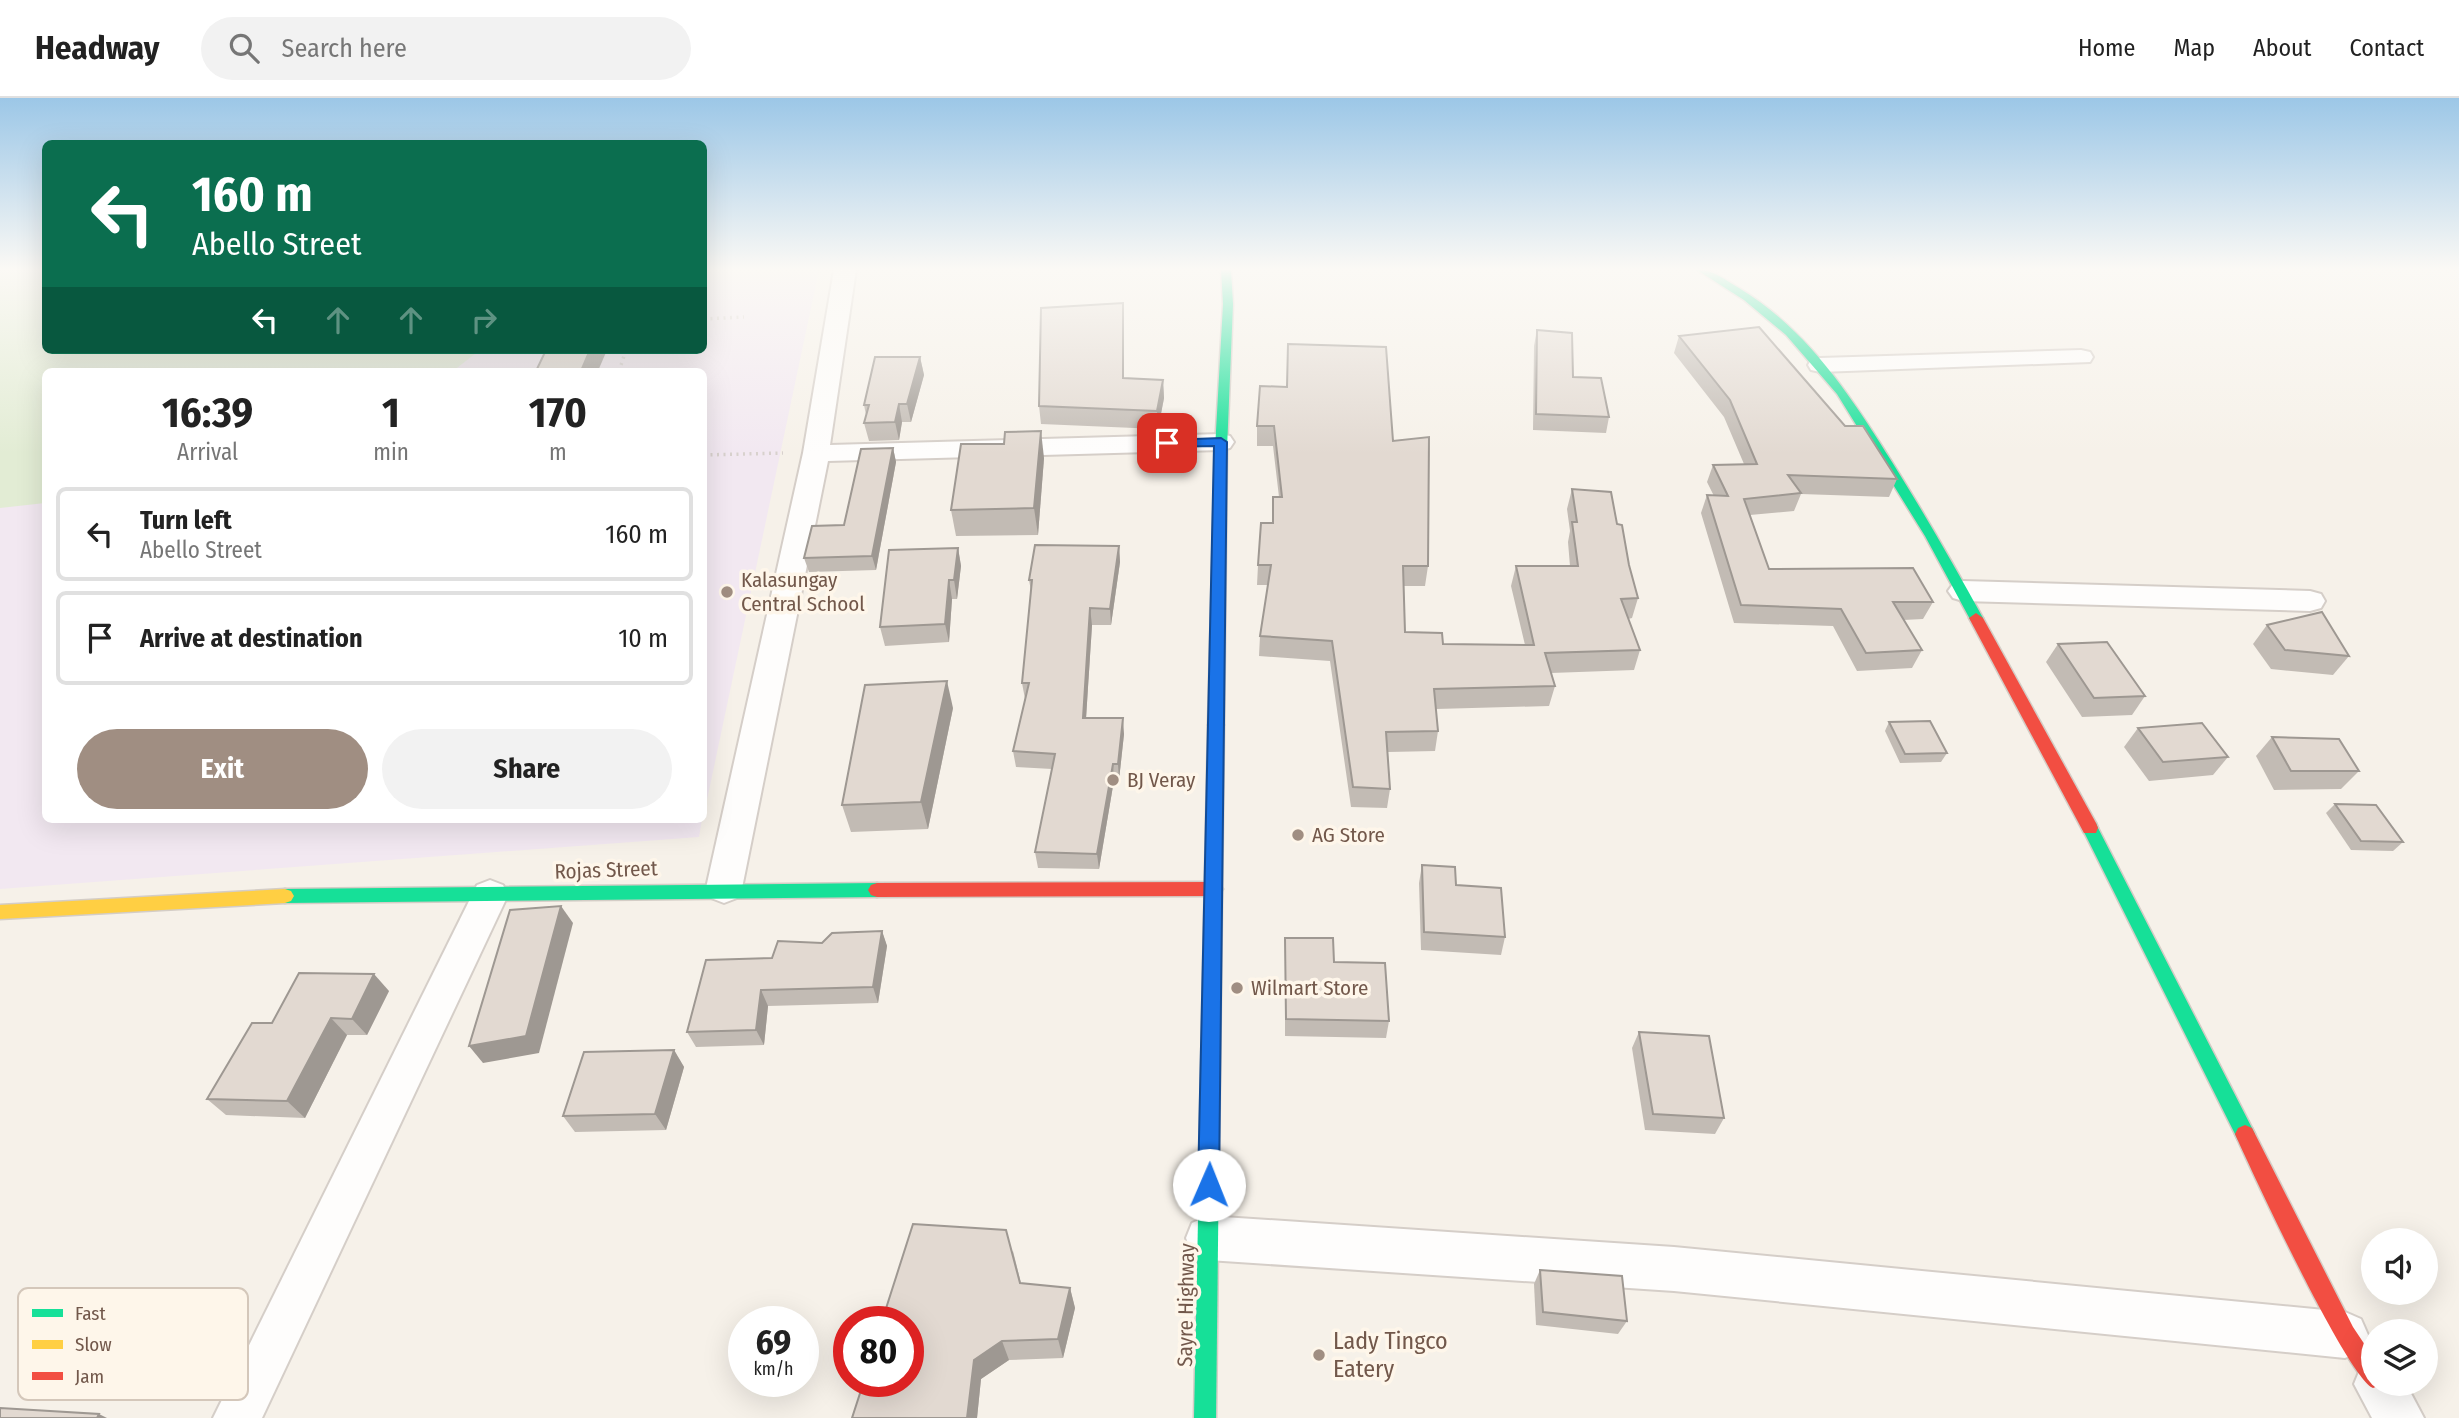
<!DOCTYPE html>
<html lang="en">
<head>
<meta charset="utf-8">
<style>
	body { margin:0; font-family:"Fira Sans Condensed",sans-serif; background:#f2f2f2; color:#222; height:100vh; display:flex; flex-direction:column; font-size:26px; white-space:nowrap }
	* { box-sizing:border-box; margin:0 }
	p { font-size:23px; color:#767676 }
	.icon { flex:none; width:38px; height:38px; fill:none; stroke:currentColor; stroke-width:2; stroke-linecap:round; stroke-linejoin:round }
	.map { position:relative; flex:1; overflow:hidden }
	.panel { position:absolute; left:42px; top:270px; width:665px; height:455px; display:flex; flex-direction:column; background:#fff; border-radius:10px; box-shadow:0 7px 28px #0002 }
	.panel>* { flex:none }
	.banner { position:absolute; left:42px; top:42px; width:665px; height:214px; border-radius:10px; box-shadow:0 7px 28px #0002; background:#0b6e4f; color:#fff; overflow:hidden }
	.tools { position:absolute; left:2361px; top:1130px; display:grid; gap:14px }
	.tools a { display:grid; place-items:center; width:77px; height:77px; border-radius:50%; background:#fff; box-shadow:0 7px 28px #0002; font-size:35px }
	.speed { position:absolute; left:728px; top:1208px; display:flex; gap:14px; font-size:35px; font-weight:700; text-align:center }
	.speed>* { display:grid; place-content:center; width:91px; height:91px; border-radius:50%; background:#fff; box-shadow:0 7px 28px #0002; line-height:1 }
	.speed small { font-size:18px; font-weight:400 }
	.speed .limit { border:10px solid #d22; background:#fff; color:#111 }
	.pin { position:absolute; display:grid; place-items:center; width:60px; height:60px; color:#fff; margin:-30px; border-radius:14px; box-shadow:0 4px 10px #0006 }
	.me { position:absolute; width:77px; margin:-38px; rotate:1deg; stroke-linejoin:round; filter:drop-shadow(0 0 5px #0008) }
	.turn { display:flex; align-items:center; gap:24px; height:147px; padding:0 35px; font-size:32px }
	.turn .icon { width:91px; height:91px; stroke-width:2.5 }
	.turn b { display:block; font-size:49px; line-height:60px }
	.lanes { display:flex; align-items:center; height:66px; padding:0 35px; background:#0003; justify-content:center; gap:35px; direction:ltr }
	.lanes .off { opacity:.35 }
	.eta { display:flex; justify-content:space-evenly; align-items:center; height:119px; text-align:center }
	.eta b { font-size:42px; font-weight:700; line-height:49px }
	.primary-button { display:flex; gap:14px; margin-top:auto; padding:14px 35px }
	.primary-button a { flex:1; height:80px; border-radius:42px; background:#a08e82; color:#fff; font-size:28px; font-weight:700; line-height:80px; text-align:center }
	.primary-button a+a { background:#f2f2f2; color:#222 }
	ul { padding:0; list-style:none }
	li { display:flex; align-items:center; gap:21px; height:94px; margin:0 14px 10px; padding:0 21px; border:4px solid #e0e0e0; border-radius:10px }
	li div { flex:1 }
	li b { display:block; font-size:26px }
	li em { font-style:normal }
	header { display:flex; align-items:center; gap:42px; box-sizing:border-box; height:98px; padding:0 35px; background:#fff; border-bottom:2px solid #e0e0e0 }
	header strong { font-size:33px }
	nav { display:flex; gap:38px; margin-inline-start:auto; font-size:24px }
	.search { width:490px; height:63px; background:#f2f2f2; display:flex; align-items:center; gap:18px; box-sizing:border-box; padding:0 24px; border-radius:38px; color:#767676; font-size:26px }
	.map>svg:first-child { display:block }
	.education { fill:#f2e8f1 }
	.green { fill:#e2ecd4 }
	.lines { fill:none; stroke-linecap:round; stroke-linejoin:round }
	.street-casing { stroke:#d5cec8; stroke-width:4 }
	.fast-casing { stroke:#d4cdc6; stroke-width:3 }
	.slow-casing { stroke:#d4cdc6; stroke-width:3 }
	.jam-casing { stroke:#d4cdc6; stroke-width:3 }
	.path { stroke:#d8d1cd; stroke-width:3.5; stroke-dasharray:2 4.5; stroke-linecap:butt }
	.street { fill:#fefdfc; fill-rule:evenodd }
	.fast { fill:#16e098; fill-rule:evenodd }
	.slow { fill:#ffcf43; fill-rule:evenodd }
	.jam { fill:#f24e42; fill-rule:evenodd }
	.wall { fill:#c2bbb4 }
	.shaded-wall { fill:#9e9892 }
	.building { fill:#e2d9d1; stroke:#9e9892; stroke-width:2 }
	.route { fill:#1a73e8; stroke:#114b97; stroke-width:2 }
	.poi-dot { fill:#a08e82; stroke:#fef6ea; stroke-width:2.5 }
	.labels { text-anchor:middle; dominant-baseline:central; stroke-width:7; stroke-linejoin:round; paint-order:stroke }
	.poi-label { font-size:21px; fill:#72584b; stroke:#fef6ea; text-anchor:start }
	.street-label { font-size:21px; fill:#72584b; stroke:#fef6ea }
	.near-poi-label { font-size:24px; fill:#72584b; stroke:#fef6ea; text-anchor:start }
	.key { fill:#fef6ea; stroke:#d4c7ba; stroke-width:2 }
	.key-label { font-size:19px; fill:#72584b }
</style>
</head>
<body>
<header>
<strong>Headway</strong>
<div class="search"><svg class="icon" aria-label="search" viewBox="0 0 24 24"><circle cx="10" cy="10" r="6"/><path d="M15 15l6 6"/></svg>Search here</div>
<nav><a>Home</a><a>Map</a><a>About</a><a>Contact</a></nav>
</header>
<div class="map">
<svg width="2459" height="1320" viewBox="0 0 2459 1320">
	<rect width="100%" height="100%" fill="#f6f1e9"/>
	<!-- education -->
	<polygon class="education" points="0,172 45,172 46,252 704,252 704,172 819,172 704,716 704,273 46,273 46,721 702,721 699,739 0,791"/>
	<!-- green -->
	<polygon class="green" points="0,172 45,172 46,252 480,252 453,273 46,273 45,405 0,410"/>
	<g class="lines">
		<defs>
			<g id="street">
				<polygon points="834,172 856,172 830,347 1221,336 1230,338 1234,344 1230,350 1221,352 828,363 742,790 737,800 724,805 711,800 706,790 803,355"/>
				<polygon points="2081,252 2090,254 2093,259 2090,264 1820,274 1811,272 1808,267 1811,262 1820,260"/>
				<polygon points="1963,483 2310,493 2321,496 2325,503 2321,510 2310,513 1963,503 1953,500 1948,493 1953,486"/>
				<polygon points="490,782 503,787 508,797 262,1320 213,1320 477,787"/>
				<polygon points="1208,1118 1674,1149 2345,1214 2361,1221 2368,1237 2361,1253 2345,1260 1674,1193 1208,1162 1192,1155 1186,1140 1192,1125"/>
				<polygon points="2373,1264 2373,1286 2406,1286 2424,1320 2372,1320 2354,1286 2361,1269"/>
			</g>
			<g id="fast">
				<polygon points="1221,172 1231,172 1233,206 1227,351 1221,355 1215,351 1223,206"/>
				<path d="M1697,172C1713,171 1725,182 1739,190C1807,231 1851,298 1892,364C1924,415 1954,467 1983,520L1981,523H1971L1925,438L1837,296L1786,237L1744,202Z"/>
				<polygon points="1216,621 1224,627 1216,1320 1194,1320 1208,627"/>
				<polygon points="2090,724 2096,725 2098,730 2252,1030 2255,1036 2252,1042 2245,1045 2238,1042 2082,730 2084,725"/>
				<polygon points="877,785 883,787 886,792 883,797 877,799 285,805 279,803 276,798 279,793 285,791"/>
			</g>
			<g id="slow">
				<polygon points="1221,347 1227,351 1224,627 1216,633 1208,627 1215,351"/>
				<polygon points="285,791 291,793 294,798 291,803 285,805 0,821 0,807"/>
			</g>
			<g id="jam">
				<polygon points="1976,515 1983,520 2096,725 2098,730 2096,735 2084,735 1969,520"/>
				<polygon points="1214,784 1220,786 1223,791 1220,796 1214,798 877,799 871,797 868,792 871,787 877,785"/>
				<path d="M2245,1027L2252,1030L2353,1229L2373,1259V1286L2381,1287L2373,1290C2347,1279 2252,1074 2235,1036L2238,1030Z"/>
			</g>
		</defs>
		<!-- street casing -->
		<use href="#street" class="street-casing"/>
		<!-- fast casing -->
		<use href="#fast" class="fast-casing"/>
		<!-- slow casing -->
		<use href="#slow" class="slow-casing"/>
		<!-- jam casing -->
		<use href="#jam" class="jam-casing"/>
		<!-- path -->
		<g class="path">
			<polyline points="704,221 744,219"/>
			<polyline points="619,273 626,252"/>
			<polyline points="704,357 783,355"/>
		</g>
		<!-- street -->
		<use href="#street" class="street"/>
		<!-- fast -->
		<use href="#fast" class="fast"/>
		<!-- slow -->
		<use href="#slow" class="slow"/>
		<!-- jam -->
		<use href="#jam" class="jam"/>
	</g>
	<!-- wall -->
	<g class="wall">
		<polygon points="1124,222 1124,280 1163,282 1164,300 1158,331 1041,326 1039,308"/>
		<polygon points="1537,232 1573,279 1609,319 1606,335 1533,332 1534,248"/>
		<polygon points="1679,238 1845,328 1897,381 1889,399 1801,396 1794,413 1750,417 1769,471 1933,504 1923,521 1903,522 1922,552 1912,570 1857,573 1833,528 1734,525 1701,415 1707,397 1714,398 1707,384 1713,367 1744,366 1724,319 1674,255"/>
		<polygon points="920,259 924,277 911,324 902,324 899,342 869,343 864,325 866,317 864,307"/>
		<polygon points="1287,289 1393,343 1428,468 1425,488 1404,488 1405,534 1443,546 1525,547 1511,488 1516,468 1570,468 1568,444 1570,433 1567,411 1572,391 1617,426 1638,500 1632,520 1628,521 1640,552 1634,572 1551,575 1555,588 1549,608 1436,611 1438,633 1435,653 1388,654 1390,691 1387,710 1351,709 1330,563 1259,558 1260,538 1268,487 1257,487 1258,467 1273,425 1279,399 1273,348 1257,348 1257,328"/>
		<polygon points="893,350 896,364 876,472 809,474 804,460 844,427"/>
		<polygon points="1044,360 1038,437 956,438 951,412"/>
		<polygon points="1119,448 1120,464 1111,527 1092,527 1086,620 1124,636 1119,682 1114,682 1099,771 1038,770 1035,754 1052,671 1016,669 1013,653 1025,601 1022,585 1031,493 1029,482"/>
		<polygon points="958,450 961,468 957,501 952,501 949,544 885,548 880,529"/>
		<polygon points="2267,527 2349,558 2333,577 2271,571 2253,546"/>
		<polygon points="2058,546 2145,598 2132,617 2082,619 2046,564"/>
		<polygon points="953,610 928,731 851,734 842,707"/>
		<polygon points="1889,624 1947,655 1941,664 1900,665 1885,633"/>
		<polygon points="2138,630 2228,659 2213,677 2149,683 2124,649"/>
		<polygon points="2272,639 2359,673 2341,691 2274,692 2256,658"/>
		<polygon points="2335,706 2403,744 2393,753 2351,752 2326,715"/>
		<polygon points="1422,767 1456,787 1505,839 1501,857 1421,852 1419,785"/>
		<polygon points="882,833 887,848 878,905 768,908 764,947 696,949 687,934 772,860 822,845"/>
		<polygon points="1285,840 1334,864 1389,923 1386,940 1285,938"/>
		<polygon points="389,893 367,937 347,937 305,1020 226,1017 207,1001 272,925"/>
		<polygon points="1639,934 1724,1020 1715,1036 1645,1032 1632,950"/>
		<polygon points="674,952 684,969 666,1032 575,1034 563,1018"/>
		<polygon points="1013,1153 1021,1185 1070,1190 1075,1210 1063,1260 1009,1262 981,1281 977,1320 852,1320"/>
		<polygon points="1540,1172 1627,1223 1618,1236 1536,1227 1534,1186"/>
	</g>
	<!-- shaded-wall -->
	<g class="shaded-wall">
		<polygon points="1123,205 1124,222 1124,298 1123,280"/>
		<polygon points="590,252 607,252 598,273 581,273"/>
		<polygon points="920,259 924,277 911,324 907,306"/>
		<polygon points="1163,282 1164,300 1158,331 1157,313"/>
		<polygon points="899,306 902,324 899,342 895,324"/>
		<polygon points="1041,333 1044,360 1038,437 1034,410"/>
		<polygon points="893,350 896,364 876,472 872,458"/>
		<polygon points="1119,448 1120,464 1111,527 1110,511"/>
		<polygon points="958,450 961,468 957,501 954,482"/>
		<polygon points="949,482 952,501 949,544 945,526"/>
		<polygon points="1090,510 1092,527 1085,636 1083,620"/>
		<polygon points="947,583 953,610 928,731 921,704"/>
		<polygon points="1123,620 1124,636 1119,682 1118,666"/>
		<polygon points="1113,666 1114,682 1099,771 1097,756"/>
		<polygon points="561,808 573,825 539,955 483,965 469,948"/>
		<polygon points="882,833 887,848 878,905 873,889"/>
		<polygon points="374,876 389,893 367,937 352,921"/>
		<polygon points="761,892 768,908 764,947 756,932"/>
		<polygon points="331,920 347,937 305,1020 287,1003"/>
		<polygon points="674,952 684,969 666,1032 655,1016"/>
		<polygon points="1070,1190 1075,1210 1063,1260 1058,1241"/>
		<polygon points="1002,1243 1009,1262 981,1281 977,1320 967,1320 974,1262"/>
		<polygon points="99,1316 107,1320 97,1320"/>
	</g>
	<!-- building -->
	<g class="building">
		<polygon points="1123,205 1123,280 1163,282 1157,313 1039,308 1041,210"/>
		<polygon points="1759,229 1845,328 1863,328 1897,381 1788,377 1801,395 1744,401 1769,471 1913,470 1933,504 1893,504 1922,552 1866,555 1841,511 1741,507 1707,397 1728,398 1713,367 1757,366 1730,302 1679,238"/>
		<polygon points="1537,232 1572,235 1573,279 1601,280 1609,319 1536,316"/>
		<polygon points="1288,246 1386,249 1393,343 1429,339 1428,468 1403,468 1405,534 1442,535 1443,546 1534,547 1516,468 1578,468 1572,424 1577,424 1572,391 1611,394 1617,426 1622,427 1629,467 1638,500 1621,501 1640,552 1545,555 1555,588 1434,591 1438,633 1386,634 1390,691 1353,689 1332,543 1260,538 1271,467 1258,467 1261,425 1273,425 1273,399 1282,399 1274,328 1257,328 1260,288 1287,289"/>
		<polygon points="546,252 590,252 581,273 536,273"/>
		<polygon points="875,259 920,259 907,306 899,306 895,324 864,325 869,307 864,307"/>
		<polygon points="1041,333 1034,410 951,412 961,346 1004,346 1005,334"/>
		<polygon points="893,350 872,458 804,460 812,428 844,427 861,351"/>
		<polygon points="1035,447 1119,448 1110,511 1090,510 1083,620 1123,620 1118,666 1113,666 1097,756 1035,754 1055,656 1013,653 1029,585 1022,585 1032,482 1029,482"/>
		<polygon points="958,450 954,482 949,482 945,526 880,529 889,452"/>
		<polygon points="2322,514 2349,558 2285,552 2267,527"/>
		<polygon points="2107,544 2145,598 2094,600 2058,546"/>
		<polygon points="947,583 921,704 842,707 865,587"/>
		<polygon points="1930,623 1947,655 1905,656 1889,624"/>
		<polygon points="2202,625 2228,659 2163,664 2138,630"/>
		<polygon points="2272,639 2339,641 2359,673 2291,673"/>
		<polygon points="2335,706 2376,707 2403,744 2361,743"/>
		<polygon points="1422,767 1455,769 1456,787 1501,790 1505,839 1424,834"/>
		<polygon points="561,808 526,938 469,948 510,812"/>
		<polygon points="882,833 873,889 761,892 756,932 687,934 706,862 772,860 778,843 822,845 832,835"/>
		<polygon points="1285,840 1333,840 1334,864 1385,865 1389,923 1286,921"/>
		<polygon points="299,875 374,876 352,921 331,920 287,1003 207,1001 252,925 272,925"/>
		<polygon points="1639,934 1709,938 1724,1020 1653,1016"/>
		<polygon points="674,952 655,1016 563,1018 584,954"/>
		<polygon points="913,1126 1006,1132 1020,1185 1070,1190 1058,1241 1002,1243 974,1262 967,1320 852,1320 864,1283 908,1283 908,1223 882,1223"/>
		<polygon points="1540,1172 1622,1178 1627,1223 1543,1214"/>
		<polygon points="0,1310 99,1316 97,1320 0,1320"/>
	</g>
	<!-- sky -->
	<linearGradient id="sky" x2="0" y2="1"><stop stop-color="#9cc7e7"/><stop offset="0.48" stop-color="#fbf9f5"/><stop offset="1" stop-color="#fbf9f5" stop-opacity="0"/></linearGradient>
	<rect width="2459" height="356" fill="url(#sky)"/>
	<!-- route -->
	<polygon class="route" points="1221,340 1227,344 1219,1087 1216,1093 1209,1096 1201,1093 1198,1087 1214,348 1167,349 1160,345 1167,342"/>
	<!-- markers -->
	<g class="poi-dot">
		<circle cx="727" cy="494" r="7"/>
		<circle cx="1113" cy="682" r="7"/>
		<circle cx="1298" cy="737" r="7"/>
		<circle cx="1237" cy="890" r="7"/>
		<circle cx="1319" cy="1257" r="7"/>
	</g>
	<g class="labels">
		<!-- poi labels -->
		<g class="poi-label">
			<text x="741" y="482">Kalasungay<tspan x="741" dy="24">Central School</tspan></text>
			<text x="1127" y="682">BJ Veray</text>
			<text x="1312" y="737">AG Store</text>
			<text x="1251" y="890">Wilmart Store</text>
		</g>
		<!-- street labels -->
		<g class="street-label">
			<text transform="translate(606 772) rotate(-2)">Rojas Street</text>
			<text transform="translate(1186 1207) rotate(-89)">Sayre Highway</text>
		</g>
		<!-- near-poi labels -->
		<g class="near-poi-label">
			<text x="1333" y="1243">Lady Tingco<tspan x="1333" dy="28">Eatery</tspan></text>
		</g>
	</g>
	<!-- legend -->
	<rect x="18" y="1190" width="230" height="112" rx="10" class="key"/>
	<rect x="32" y="1211" width="31" height="8" fill="#16e098"/>
	<rect x="32" y="1242" width="31" height="9" fill="#ffcf43"/>
	<rect x="32" y="1274" width="31" height="8" fill="#f24e42"/>
	<g class="key-label">
		<text x="75" y="1222">Fast</text>
		<text x="75" y="1253">Slow</text>
		<text x="75" y="1285">Jam</text>
	</g>
</svg>
<div class="tools">
<a><svg class="icon" aria-label="sound" viewBox="0 0 24 24"><path d="M4 9h4l5-4v14l-5-4H4zM17 9q2 3 0 6"/></svg></a>
<a><svg class="icon" aria-label="layers" viewBox="0 0 24 24"><path d="M12 4l9 5-9 5-9-5zM3 14l9 5 9-5"/></svg></a>
</div>
<div class="speed"><div>69<small>km/h</small></div><div class="limit">80</div></div>
<div class="pin" style="left:1167px;top:345px;background:#d93025"><svg class="icon" aria-label="arrive" viewBox="0 0 24 24"><path d="M6 21V4h12l-3 4 3 4H6"/></svg></div>
<svg class="me" style="left:1209px;top:1087px" viewBox="-20 -20 40 40"><circle r="19" fill="#fff"/><path d="M0-13L10 11 0 6-10 11z" fill="#1a73e8"/></svg>
<div class="banner">
<div class="turn"><svg class="icon" aria-label="left" viewBox="0 0 24 24"><path d="M17 20v-9H6M10 6l-5 5 5 5"/></svg><div><b>160 m</b>Abello Street</div></div>
<div class="lanes"><svg class="icon" aria-label="left" viewBox="0 0 24 24"><path d="M17 20v-9H6M10 6l-5 5 5 5"/></svg><svg class="icon off" aria-label="ahead" viewBox="0 0 24 24"><path d="M12 20V5M6 11l6-6 6 6"/></svg><svg class="icon off" aria-label="ahead" viewBox="0 0 24 24"><path d="M12 20V5M6 11l6-6 6 6"/></svg><svg class="icon off" aria-label="right" viewBox="0 0 24 24"><path d="M7 20v-9h11M14 6l5 5-5 5"/></svg></div>
</div>
<section class="panel">
<div class="eta">
<div><b>16:39</b><p>Arrival</p></div>
<div><b>1</b><p>min</p></div>
<div><b>170</b><p>m</p></div>
</div>
<ul>
<li><svg class="icon" aria-label="left" viewBox="0 0 24 24"><path d="M17 20v-9H6M10 6l-5 5 5 5"/></svg><div><b>Turn left</b><p>Abello Street</p></div><em>160 m</em></li>
<li><svg class="icon" aria-label="arrive" viewBox="0 0 24 24"><path d="M6 21V4h12l-3 4 3 4H6"/></svg><div><b>Arrive at destination</b></div><em>10 m</em></li>
</ul>
<div class="primary-button"><a>Exit</a><a>Share</a></div>
</section>
</div>
</body>
</html>
